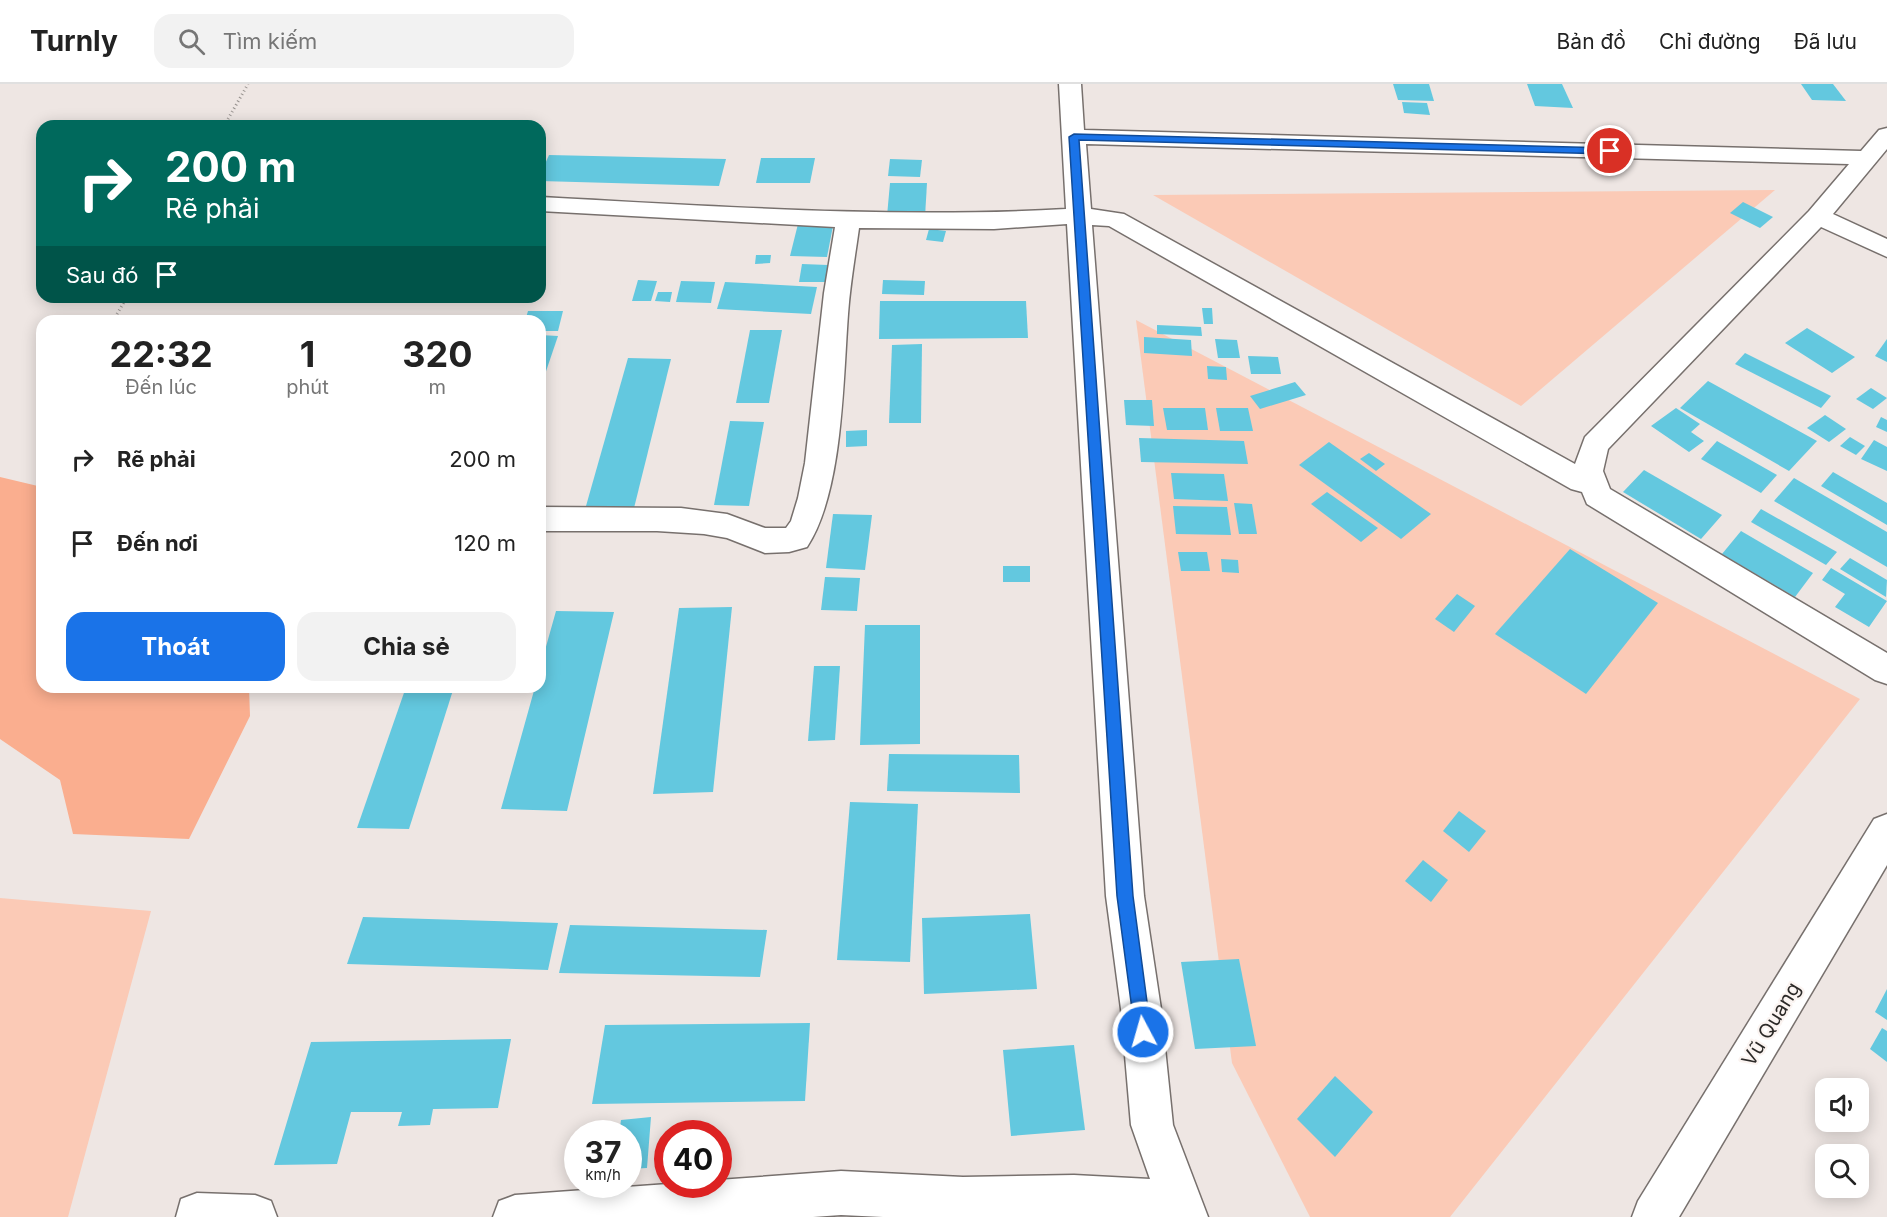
<!DOCTYPE html>
<html lang="vi">
<head>
<meta charset="utf-8">
<style>
	body { margin:0; font-family:Inter,sans-serif; background:#f2f2f2; color:#222; height:100vh; display:flex; flex-direction:column; font-size:22px; white-space:nowrap }
	* { box-sizing:border-box; margin:0 }
	p { font-size:20px; color:#767676 }
	.icon { flex:none; width:33px; height:33px; fill:none; stroke:currentColor; stroke-width:2; stroke-linecap:round; stroke-linejoin:round }
	.map { position:relative; flex:1; overflow:hidden }
	.panel { position:absolute; left:36px; top:231px; width:510px; height:378px; display:flex; flex-direction:column; background:#fff; border-radius:18px; box-shadow:0 3px 15px #0003 }
	.panel>* { flex:none }
	.banner { position:absolute; left:36px; top:36px; width:510px; height:183px; border-radius:18px; box-shadow:0 3px 15px #0003; background:#00695c; color:#fff; overflow:hidden }
	.controls { position:absolute; left:1815px; top:994px; display:grid; gap:12px }
	.controls a { display:grid; place-items:center; width:54px; height:54px; border-radius:12px; background:#fff; box-shadow:0 3px 15px #0003; font-size:30px }
	.speed { position:absolute; left:564px; top:1036px; display:flex; gap:12px; font-size:30px; font-weight:700; text-align:center }
	.speed>* { display:grid; place-content:center; width:78px; height:78px; border-radius:50%; background:#fff; box-shadow:0 3px 15px #0003; line-height:1 }
	.speed small { font-size:15px; font-weight:400 }
	.speed .limit { border:9px solid #d22; background:#fff; color:#111 }
	.pin { position:absolute; display:grid; place-items:center; width:51px; height:51px; color:#fff; margin:-26px; border:3px solid #fff; border-radius:50%; box-shadow:0 2px 6px #0007 }
	.me { position:absolute; width:66px; margin:-33px; rotate:354deg; stroke-linejoin:round; filter:drop-shadow(0 0 4px #0008) }
	.turn { display:flex; align-items:center; gap:21px; height:126px; padding:0 30px; font-size:27px }
	.turn .icon { width:78px; height:78px; stroke-width:2.5 }
	.turn b { display:block; font-size:42px; line-height:51px }
	.then { display:flex; align-items:center; height:57px; padding:0 30px; background:#0003; gap:12px; font-size:22px }
	.eta { display:flex; justify-content:space-evenly; align-items:center; height:102px; text-align:center }
	.eta b { font-size:36px; font-weight:700; line-height:42px }
	.cta { display:flex; gap:12px; margin-top:auto; padding:12px 30px }
	.cta a { flex:1; height:69px; border-radius:18px; background:#1a73e8; color:#fff; font-size:24px; font-weight:700; line-height:69px; text-align:center }
	.cta a+a { background:#f2f2f2; color:#222 }
	ul { padding:0; list-style:none }
	li { display:flex; align-items:center; gap:18px; height:84px; padding:0 30px }
	li div { flex:1 }
	li b { display:block; font-size:22px }
	li em { font-style:normal }
	header { display:flex; align-items:center; gap:36px; box-sizing:border-box; height:84px; padding:0 30px; background:#fff; border-bottom:2px solid #e0e0e0 }
	header strong { font-size:28px }
	nav { display:flex; gap:33px; margin-inline-start:auto; font-size:21px }
	.search { width:420px; height:54px; background:#f2f2f2; display:flex; align-items:center; gap:15px; box-sizing:border-box; padding:0 21px; border-radius:18px; color:#767676; font-size:22px }
	.map>svg:first-child { display:block }
	.green { fill:#fbcab6 }
	.water { fill:#faae8f }
	.building { fill:#63c8df }
	.lines { fill:none; stroke-linecap:round; stroke-linejoin:round }
	.minor-casing { stroke:#77706d; stroke-width:3 }
	.major-casing { stroke:#77706d; stroke-width:3 }
	.path { stroke:#97928f; stroke-width:3; stroke-dasharray:1 3; stroke-linecap:butt }
	.minor { fill:#fff; fill-rule:evenodd }
	.major { fill:#fff; fill-rule:evenodd }
	.route { fill:#1a73e8; stroke:#114b97; stroke-width:1.5 }
	.labels { text-anchor:middle; dominant-baseline:central; stroke-width:4.5; stroke-linejoin:round; paint-order:stroke }
	.near-street-label { font-size:20px; fill:#2c2a28; stroke:#fbf4f1 }
</style>
</head>
<body>
<header>
<strong>Turnly</strong>
<div class="search"><svg class="icon" aria-label="search" viewBox="0 0 24 24"><circle cx="10" cy="10" r="6"/><path d="M15 15l6 6"/></svg>Tìm kiếm</div>
<nav><a>Bản đồ</a><a>Chỉ đường</a><a>Đã lưu</a></nav>
</header>
<div class="map">
<svg width="1887" height="1133" viewBox="0 0 1887 1133">
	<rect width="100%" height="100%" fill="#eee6e3"/>
	<!-- green -->
	<g class="green">
		<polygon points="1775,106 1521,322 1153,111"/>
		<polygon points="1136,236 1860,615 1450,1133 1310,1133 1232,979"/>
		<polygon points="0,814 151,827 68,1133 0,1133"/>
	</g>
	<!-- water -->
	<polygon class="water" points="0,393 42,403 42,603 249,603 250,632 189,755 73,750 60,696 0,655"/>
	<!-- building -->
	<g class="building">
		<polygon points="1393,0 1429,0 1434,17 1398,16"/>
		<polygon points="1527,0 1562,0 1573,24 1535,22"/>
		<polygon points="1801,0 1833,0 1846,17 1812,16"/>
		<polygon points="1402,18 1427,19 1430,31 1404,29"/>
		<polygon points="549,71 726,75 719,102 540,97 540,91"/>
		<polygon points="761,74 815,74 810,99 756,99"/>
		<polygon points="890,75 922,76 920,93 888,92"/>
		<polygon points="890,99 927,99 925,133 887,132"/>
		<polygon points="1743,118 1773,133 1760,144 1730,129"/>
		<polygon points="798,140 833,142 827,173 790,172"/>
		<polygon points="929,145 946,147 943,158 926,156"/>
		<polygon points="756,171 771,171 770,179 755,180"/>
		<polygon points="802,180 828,181 826,198 799,198"/>
		<polygon points="638,196 657,197 651,217 632,217"/>
		<polygon points="883,196 925,197 924,211 882,210"/>
		<polygon points="681,197 715,198 711,219 676,218"/>
		<polygon points="725,198 817,203 811,230 717,225"/>
		<polygon points="658,208 672,208 670,218 655,217"/>
		<polygon points="880,217 1026,217 1028,254 879,255"/>
		<polygon points="1202,224 1212,224 1213,240 1204,240"/>
		<polygon points="528,227 563,227 558,247 540,247 540,237 525,237"/>
		<polygon points="1157,241 1201,243 1202,252 1157,250"/>
		<polygon points="1807,244 1855,273 1832,289 1785,259"/>
		<polygon points="750,246 782,246 769,319 736,319"/>
		<polygon points="540,251 558,252 540,305"/>
		<polygon points="1144,253 1191,256 1192,272 1144,269"/>
		<polygon points="1215,255 1237,256 1240,274 1218,274"/>
		<polygon points="1887,255 1887,278 1875,272"/>
		<polygon points="922,260 921,339 889,339 892,261"/>
		<polygon points="1745,269 1831,312 1821,324 1735,280"/>
		<polygon points="1248,272 1278,273 1281,290 1251,290"/>
		<polygon points="628,274 671,275 634,424 586,422"/>
		<polygon points="1207,282 1226,283 1227,296 1208,295"/>
		<polygon points="1708,297 1817,357 1789,387 1680,324"/>
		<polygon points="1295,298 1306,311 1260,325 1250,312"/>
		<polygon points="1871,304 1887,314 1873,325 1856,315"/>
		<polygon points="1124,316 1152,316 1154,342 1126,341"/>
		<polygon points="1163,324 1205,324 1208,346 1167,346"/>
		<polygon points="1216,324 1248,324 1253,347 1220,347"/>
		<polygon points="1676,324 1700,340 1691,348 1704,357 1689,368 1651,342"/>
		<polygon points="1825,331 1846,345 1829,358 1807,344"/>
		<polygon points="1881,333 1887,336 1887,348 1876,343"/>
		<polygon points="730,337 764,338 749,422 714,421"/>
		<polygon points="867,346 867,362 846,363 846,347"/>
		<polygon points="1850,353 1865,362 1856,371 1840,362"/>
		<polygon points="1139,354 1244,357 1248,380 1141,378"/>
		<polygon points="1874,356 1887,363 1887,387 1861,375"/>
		<polygon points="1717,357 1777,391 1761,409 1701,375"/>
		<polygon points="1329,358 1431,430 1401,455 1299,381"/>
		<polygon points="1369,369 1385,380 1376,387 1360,375"/>
		<polygon points="1644,386 1722,431 1701,455 1623,408"/>
		<polygon points="1833,388 1887,419 1887,441 1821,402"/>
		<polygon points="1171,389 1224,390 1228,417 1174,415"/>
		<polygon points="1794,394 1887,448 1887,483 1774,417"/>
		<polygon points="1327,408 1378,444 1361,458 1311,420"/>
		<polygon points="1234,419 1252,420 1257,450 1239,450"/>
		<polygon points="1173,422 1227,423 1231,451 1176,450"/>
		<polygon points="1761,425 1837,468 1826,481 1751,438"/>
		<polygon points="833,430 872,431 865,486 826,484"/>
		<polygon points="1741,447 1813,489 1795,513 1722,470"/>
		<polygon points="1570,465 1658,519 1586,610 1495,550"/>
		<polygon points="1178,468 1207,468 1210,487 1181,487"/>
		<polygon points="1850,474 1887,496 1886,513 1840,485"/>
		<polygon points="1221,475 1238,476 1239,489 1222,488"/>
		<rect x="1003" y="482" width="27" height="16"/>
		<polygon points="1831,484 1887,517 1869,543 1835,523 1845,510 1822,496"/>
		<polygon points="825,493 860,494 857,527 821,526"/>
		<polygon points="1457,510 1475,522 1454,548 1435,535"/>
		<polygon points="732,523 713,708 653,710 679,524"/>
		<polygon points="556,527 614,528 567,727 501,725 535,603 540,603 540,584"/>
		<polygon points="865,541 920,541 920,660 860,661"/>
		<polygon points="814,582 840,582 835,656 808,657"/>
		<polygon points="406,603 454,603 409,745 357,744"/>
		<polygon points="889,670 1019,671 1020,709 887,707"/>
		<polygon points="850,718 918,720 910,878 837,876"/>
		<polygon points="1459,727 1486,747 1469,768 1443,747"/>
		<polygon points="1423,776 1448,796 1431,818 1405,797"/>
		<polygon points="1030,830 1037,905 924,910 922,834"/>
		<polygon points="363,833 558,839 548,886 347,880"/>
		<polygon points="570,841 767,846 760,893 559,889"/>
		<polygon points="1239,875 1256,962 1195,965 1181,878"/>
		<polygon points="1887,905 1887,936 1875,928"/>
		<polygon points="810,939 805,1017 592,1020 605,941"/>
		<polygon points="1882,944 1887,947 1887,978 1870,965"/>
		<polygon points="511,955 498,1024 433,1025 430,1041 398,1042 402,1028 351,1028 337,1080 274,1081 311,958"/>
		<polygon points="1074,961 1085,1046 1011,1052 1003,966"/>
		<polygon points="1335,992 1373,1028 1335,1073 1297,1035"/>
		<polygon points="651,1033 647,1084 628,1085 628,1050 619,1050 621,1036"/>
	</g>
	<g class="lines">
		<defs>
			<g id="minor">
				<path d="M1059,0H1081L1084,46L1861,67L1879,46L1887,44V65L1833,130L1887,155V173L1821,143L1608,365L1603,387L1610,405L1887,569V600L1875,596L1587,420L1582,408L1571,405L1109,142L1092,141L1144,812L1161,925L1173,1041L1208,1133H883L841,1131L813,1133H493L499,1117L515,1111L668,1100L718,1101V1096L841,1087L963,1093L1074,1091L1150,1095L1131,1041L1121,925L1106,812L1067,140L994,145L859,144C855,173 850,201 848,230C843,297 843,408 807,463L789,468L765,469L727,454L704,450L657,447H540V423L681,424L727,430L765,444H786L791,437L798,414L805,379L824,209L835,143L540,127V113C715,122 891,135 1066,125ZM1086,60L1849,80L1809,127L1585,353L1575,380L1124,130L1091,125Z"/>
				<polygon points="197,1109 255,1111 271,1117 277,1133 176,1133 181,1115"/>
			</g>
			<polygon id="major" points="1887,730 1887,781 1679,1133 1632,1133 1638,1117 1874,735"/>
		</defs>
		<!-- minor casing -->
		<use href="#minor" class="minor-casing"/>
		<!-- major casing -->
		<use href="#major" class="major-casing"/>
		<!-- path -->
		<g class="path">
			<polyline points="224,42 248,0"/>
			<polyline points="117,230 127,213"/>
		</g>
		<!-- minor -->
		<use href="#minor" class="minor"/>
		<!-- major -->
		<use href="#major" class="major"/>
	</g>
	<!-- route -->
	<polygon class="route" points="1074,50 1610,64 1615,67 1610,70 1079,56 1133,812 1151,948 1149,954 1143,956 1137,954 1135,948 1117,812 1069,53"/>
	<g class="labels">
		<!-- near-street labels -->
		<g class="near-street-label">
			<text transform="translate(1771 940) rotate(-59)">Vũ Quang</text>
		</g>
	</g>
</svg>
<div class="controls">
<a><svg class="icon" aria-label="sound" viewBox="0 0 24 24"><path d="M4 9h4l5-4v14l-5-4H4zM17 9q2 3 0 6"/></svg></a>
<a><svg class="icon" aria-label="search" viewBox="0 0 24 24"><circle cx="10" cy="10" r="6"/><path d="M15 15l6 6"/></svg></a>
</div>
<div class="speed"><div>37<small>km/h</small></div><div class="limit">40</div></div>
<div class="pin" style="left:1610px;top:67px;background:#d93025"><svg class="icon" aria-label="arrive" viewBox="0 0 24 24"><path d="M6 21V4h12l-3 4 3 4H6"/></svg></div>
<svg class="me" style="left:1143px;top:948px" viewBox="-20 -20 40 40"><circle r="17" fill="#1a73e8" stroke="#fff" stroke-width="3"/><path d="M0-11L8 9 0 5-8 9z" fill="#fff"/></svg>
<div class="banner">
<div class="turn"><svg class="icon" aria-label="right" viewBox="0 0 24 24"><path d="M7 20v-9h11M14 6l5 5-5 5"/></svg><div><b>200 m</b>Rẽ phải</div></div>
<div class="then">Sau đó<svg class="icon" aria-label="arrive" viewBox="0 0 24 24"><path d="M6 21V4h12l-3 4 3 4H6"/></svg></div>
</div>
<section class="panel">
<div class="eta">
<div><b>22:32</b><p>Đến lúc</p></div>
<div><b>1</b><p>phút</p></div>
<div><b>320</b><p>m</p></div>
</div>
<ul>
<li><svg class="icon" aria-label="right" viewBox="0 0 24 24"><path d="M7 20v-9h11M14 6l5 5-5 5"/></svg><div><b>Rẽ phải</b></div><em>200 m</em></li>
<li><svg class="icon" aria-label="arrive" viewBox="0 0 24 24"><path d="M6 21V4h12l-3 4 3 4H6"/></svg><div><b>Đến nơi</b></div><em>120 m</em></li>
</ul>
<div class="cta"><a>Thoát</a><a>Chia sẻ</a></div>
</section>
</div>
</body>
</html>
